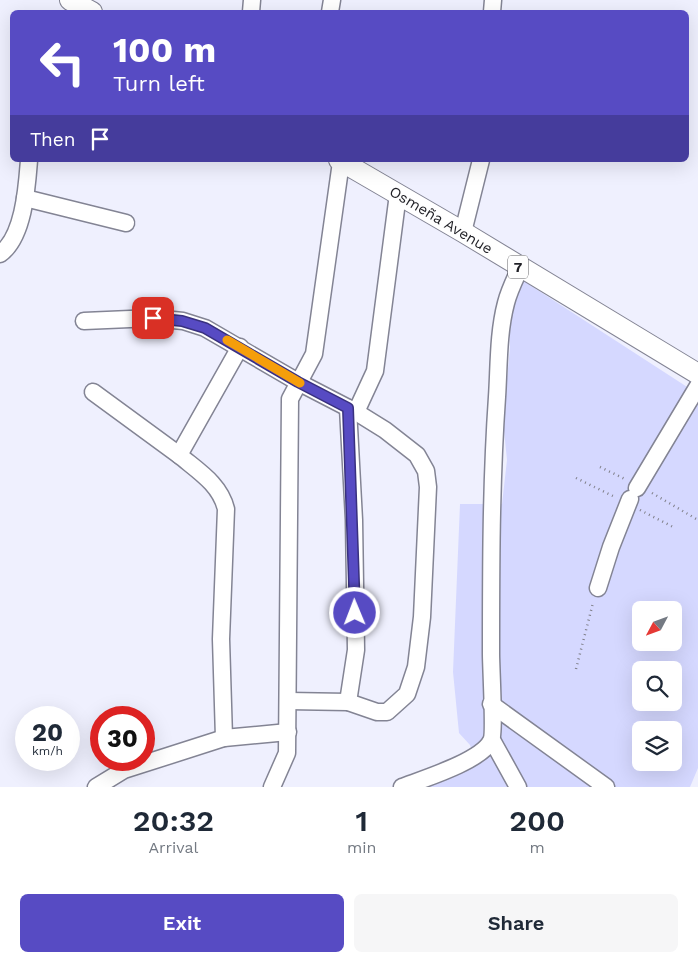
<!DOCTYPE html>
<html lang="en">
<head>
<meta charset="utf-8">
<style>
	body { margin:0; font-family:"Work Sans",sans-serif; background:#f6f6f7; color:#1f2937; height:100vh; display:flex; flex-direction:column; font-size:19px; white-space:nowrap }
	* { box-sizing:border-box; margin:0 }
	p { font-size:16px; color:#747a83 }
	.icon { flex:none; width:28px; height:28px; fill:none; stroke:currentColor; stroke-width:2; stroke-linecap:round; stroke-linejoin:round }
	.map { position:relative; height:787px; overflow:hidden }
	.details { display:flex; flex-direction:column; background:#fff; flex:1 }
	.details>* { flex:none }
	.banner { position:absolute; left:10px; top:10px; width:679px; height:152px; border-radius:8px; box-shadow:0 5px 20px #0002; background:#574bc3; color:#fff; overflow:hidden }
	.needle { width:32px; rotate:229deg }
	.controls { position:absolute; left:632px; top:601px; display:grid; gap:10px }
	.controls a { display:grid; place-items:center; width:50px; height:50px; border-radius:8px; background:#fff; box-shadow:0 5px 20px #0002; font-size:25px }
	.speed { position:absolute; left:15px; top:706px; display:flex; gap:10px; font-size:25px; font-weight:700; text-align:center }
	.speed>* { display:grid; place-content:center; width:65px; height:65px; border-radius:50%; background:#fff; box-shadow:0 5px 20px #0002; line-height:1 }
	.speed small { font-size:12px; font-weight:400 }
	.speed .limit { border:8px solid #d22; background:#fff; color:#111 }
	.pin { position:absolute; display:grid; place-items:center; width:42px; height:42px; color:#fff; margin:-21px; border-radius:10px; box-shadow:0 2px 8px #0006 }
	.me { position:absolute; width:55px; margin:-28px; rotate:359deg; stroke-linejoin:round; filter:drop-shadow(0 0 4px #0008) }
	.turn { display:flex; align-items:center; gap:18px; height:105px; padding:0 20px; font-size:22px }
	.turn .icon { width:65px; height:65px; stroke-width:2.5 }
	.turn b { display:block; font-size:35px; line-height:42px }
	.then { display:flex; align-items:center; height:48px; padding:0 20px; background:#0003; gap:10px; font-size:19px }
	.eta { display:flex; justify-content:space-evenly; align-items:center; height:85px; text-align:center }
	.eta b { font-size:30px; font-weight:600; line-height:35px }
	.button { display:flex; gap:10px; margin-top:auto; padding:10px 20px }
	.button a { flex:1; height:58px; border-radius:8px; background:#574bc3; color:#fff; font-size:20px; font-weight:600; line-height:58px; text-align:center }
	.button a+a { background:#f6f6f7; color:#1f2937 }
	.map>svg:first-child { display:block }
	.green { fill:#d5d8ff; fill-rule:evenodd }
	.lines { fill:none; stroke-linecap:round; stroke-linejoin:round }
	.minor-casing { stroke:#838494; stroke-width:19 }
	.major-casing { stroke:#838494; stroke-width:22 }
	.path { stroke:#80808a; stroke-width:2.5; stroke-dasharray:1 4; stroke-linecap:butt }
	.minor { stroke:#fff; stroke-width:16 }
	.major { stroke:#fff; stroke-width:20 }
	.route-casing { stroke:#39317f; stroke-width:12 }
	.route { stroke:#574bc3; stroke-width:9 }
	.slow { stroke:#f59e0b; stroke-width:9 }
	.labels { text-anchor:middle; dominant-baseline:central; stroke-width:4; stroke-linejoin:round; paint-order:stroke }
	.shield { fill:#fefefe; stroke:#626266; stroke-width:1 }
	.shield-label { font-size:14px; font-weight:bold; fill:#1f1f25 }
	.street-label { font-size:15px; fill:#1f1f25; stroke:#fefefe }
</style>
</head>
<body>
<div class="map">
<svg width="698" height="787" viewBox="0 0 698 787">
	<rect width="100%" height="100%" fill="#eff0fe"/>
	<!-- green -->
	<path class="green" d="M519,278L698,394V768L690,787H405L475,760L470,745L459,733L453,672L460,504H502L507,460L503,421L510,348L508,303ZM641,610H674V642H641ZM641,670H674V702H641ZM641,730H674V762H641Z"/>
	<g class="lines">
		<defs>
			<g id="minor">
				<polyline points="251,12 252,0"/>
				<polyline points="330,12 332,0"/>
				<polyline points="492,12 493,0"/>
				<polyline points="25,198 126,223"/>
				<polyline points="463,232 481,160"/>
				<path d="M0,254C24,237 27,186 29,160"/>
				<polyline points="84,321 153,318 183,321 205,328 298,382 356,412 385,430 417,455 426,471 428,487 422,617 416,667 407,694 387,712 377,712 348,702 288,701"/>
				<polyline points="93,392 179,455"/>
				<polyline points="356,412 375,371 398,194"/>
				<polyline points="637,488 698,386"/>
				<polyline points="598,588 611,547 630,499"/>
				<polyline points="348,702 356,650 354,520 348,408"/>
				<polyline points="491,704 606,787"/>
				<path d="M224,738L221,639L226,509C220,484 198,471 179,455L240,347"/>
				<polyline points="492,740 518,787"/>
				<polyline points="96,787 124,770 224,738 288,732"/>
				<polyline points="272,787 287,753 290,399 314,354 341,162"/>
				<path d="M402,787C423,779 481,761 491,741C495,734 491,668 491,654C491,569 491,483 497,397C499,367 498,333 506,303C509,291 515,279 520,268"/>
			</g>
			<g id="major">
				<polyline points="70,0 92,12"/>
				<polyline points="339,160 463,232 698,374"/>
			</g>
		</defs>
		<!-- minor casing -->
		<use href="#minor" class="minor-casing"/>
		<!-- major casing -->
		<use href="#major" class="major-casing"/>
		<!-- path -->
		<g class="path">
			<polyline points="600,467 625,479"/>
			<polyline points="576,478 615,497"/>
			<polyline points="652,493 698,520"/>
			<polyline points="640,510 675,528"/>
			<polyline points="576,669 593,603"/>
		</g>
		<!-- minor -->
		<use href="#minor" class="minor"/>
		<!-- major -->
		<use href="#major" class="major"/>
	</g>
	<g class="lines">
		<defs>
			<polyline id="route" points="153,318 182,321 205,328 298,382 348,408 355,613"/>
		</defs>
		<!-- route casing -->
		<use href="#route" class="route-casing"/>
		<!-- route -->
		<use href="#route" class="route"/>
		<!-- slow -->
		<polyline class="slow" points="227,340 300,383"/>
	</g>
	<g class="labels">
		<!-- shield labels -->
		<rect class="shield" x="508" y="255.5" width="20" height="23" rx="4"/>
		<g class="shield-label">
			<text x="518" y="267">7</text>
		</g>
		<!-- street labels -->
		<g class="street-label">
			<text transform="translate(441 220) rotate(31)">Osmeña Avenue</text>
		</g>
	</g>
</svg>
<div class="controls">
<a><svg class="needle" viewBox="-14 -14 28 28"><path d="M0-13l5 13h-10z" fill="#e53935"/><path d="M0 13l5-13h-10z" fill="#747a83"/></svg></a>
<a><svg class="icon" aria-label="search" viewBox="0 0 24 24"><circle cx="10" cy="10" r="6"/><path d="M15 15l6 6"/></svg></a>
<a><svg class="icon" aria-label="layers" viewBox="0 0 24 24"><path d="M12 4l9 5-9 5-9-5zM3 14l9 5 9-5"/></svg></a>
</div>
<div class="speed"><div>20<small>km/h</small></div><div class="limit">30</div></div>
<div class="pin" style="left:153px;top:318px;background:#d93025"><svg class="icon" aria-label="arrive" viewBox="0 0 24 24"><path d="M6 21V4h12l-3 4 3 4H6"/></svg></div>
<svg class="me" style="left:355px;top:613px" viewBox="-20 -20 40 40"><circle r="17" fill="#574bc3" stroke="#fff" stroke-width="3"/><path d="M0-11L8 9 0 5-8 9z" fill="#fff"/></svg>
<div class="banner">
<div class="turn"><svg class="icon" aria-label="left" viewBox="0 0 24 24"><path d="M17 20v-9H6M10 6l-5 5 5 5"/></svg><div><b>100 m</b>Turn left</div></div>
<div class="then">Then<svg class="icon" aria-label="arrive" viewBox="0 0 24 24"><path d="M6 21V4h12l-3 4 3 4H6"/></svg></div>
</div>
</div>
<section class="details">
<div class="eta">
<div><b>20:32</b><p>Arrival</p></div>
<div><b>1</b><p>min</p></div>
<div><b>200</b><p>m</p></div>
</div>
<div class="button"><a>Exit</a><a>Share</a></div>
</section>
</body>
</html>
